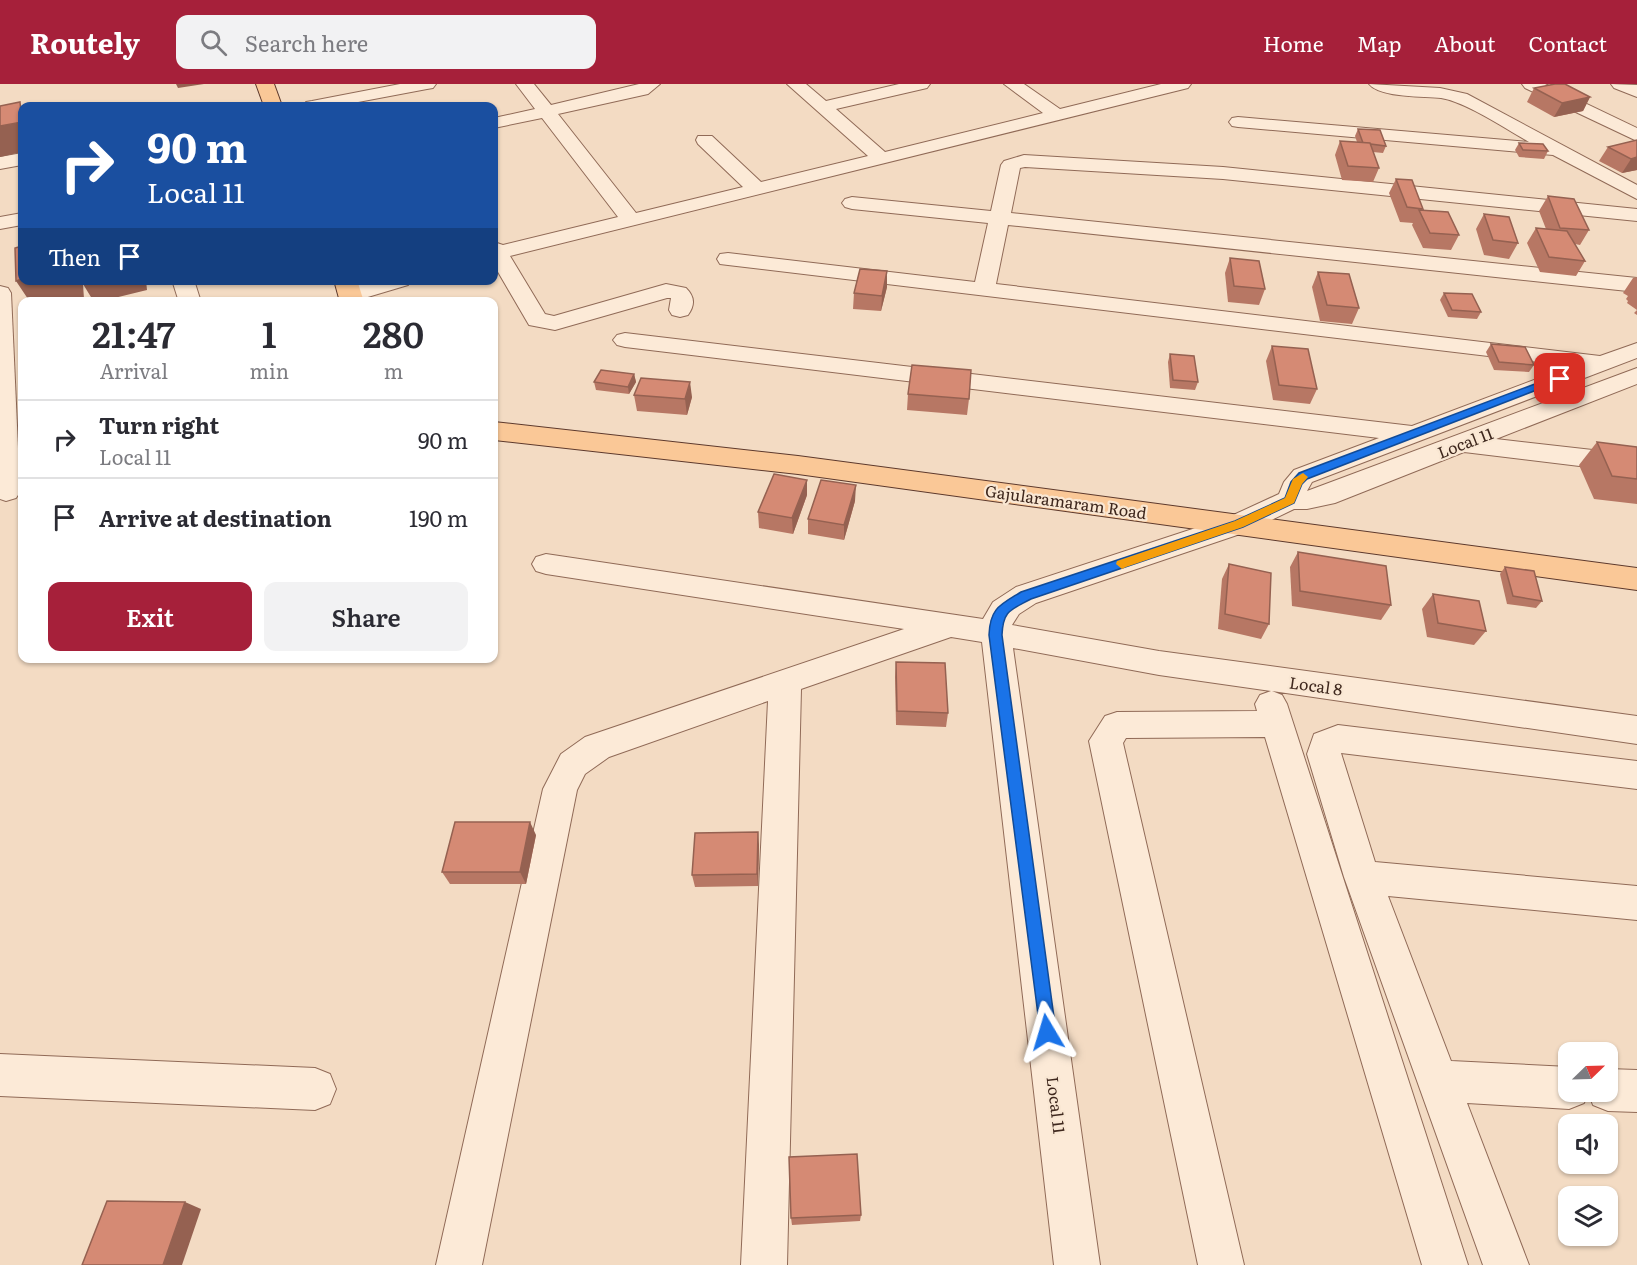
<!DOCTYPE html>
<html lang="en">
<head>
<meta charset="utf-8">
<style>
	body { margin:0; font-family:Literata,serif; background:#f2f2f3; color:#2b2b33; height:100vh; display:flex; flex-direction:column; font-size:22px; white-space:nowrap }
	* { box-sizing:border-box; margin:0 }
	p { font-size:20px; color:#7c7c81 }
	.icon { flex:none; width:33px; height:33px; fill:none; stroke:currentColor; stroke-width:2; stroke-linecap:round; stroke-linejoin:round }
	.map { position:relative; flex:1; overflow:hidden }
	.panel { position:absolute; left:18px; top:213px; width:480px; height:366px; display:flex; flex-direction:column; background:#fff; border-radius:12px; box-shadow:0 2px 4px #0004 }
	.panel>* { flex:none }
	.guide { position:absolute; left:18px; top:18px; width:480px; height:183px; border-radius:12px; box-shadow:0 2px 4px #0004; background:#1a4fa0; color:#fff; overflow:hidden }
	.needle { width:39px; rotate:67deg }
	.buttons { position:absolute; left:1558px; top:958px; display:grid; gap:12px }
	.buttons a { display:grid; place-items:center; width:60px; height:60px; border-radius:12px; background:#fff; box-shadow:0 2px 4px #0004; font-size:30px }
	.pin { position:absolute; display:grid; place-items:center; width:51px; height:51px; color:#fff; margin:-26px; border-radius:12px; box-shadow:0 3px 9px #0006 }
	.me { position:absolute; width:66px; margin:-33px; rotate:353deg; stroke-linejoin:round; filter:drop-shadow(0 0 4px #0008) }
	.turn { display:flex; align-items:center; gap:21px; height:126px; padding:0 30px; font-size:27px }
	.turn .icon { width:78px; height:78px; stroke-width:2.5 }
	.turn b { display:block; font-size:42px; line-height:51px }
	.then { display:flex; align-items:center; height:57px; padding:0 30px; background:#0003; gap:12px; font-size:22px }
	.eta { display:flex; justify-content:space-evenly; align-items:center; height:102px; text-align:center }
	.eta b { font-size:36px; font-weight:600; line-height:42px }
	.action { display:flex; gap:12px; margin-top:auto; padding:12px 30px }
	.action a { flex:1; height:69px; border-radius:12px; background:#a6203a; color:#fff; font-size:24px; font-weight:600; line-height:69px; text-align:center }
	.action a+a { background:#f2f2f3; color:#2b2b33 }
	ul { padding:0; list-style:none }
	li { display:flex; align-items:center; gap:18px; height:78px; padding:0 30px; border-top:2px solid #e1e1e2 }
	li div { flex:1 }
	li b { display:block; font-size:22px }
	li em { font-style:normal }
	header { display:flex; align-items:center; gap:36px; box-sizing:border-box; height:84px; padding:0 30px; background:#a6203a; color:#fff }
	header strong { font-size:28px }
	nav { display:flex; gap:33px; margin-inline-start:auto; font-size:21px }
	.search { width:420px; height:54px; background:#f2f2f3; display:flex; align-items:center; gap:15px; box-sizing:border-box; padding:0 21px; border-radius:12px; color:#7c7c81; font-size:22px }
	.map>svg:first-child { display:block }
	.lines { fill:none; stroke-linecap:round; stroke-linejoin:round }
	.minor-casing { stroke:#906a57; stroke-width:2 }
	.major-casing { stroke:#5d392c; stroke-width:2 }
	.minor { fill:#fcead7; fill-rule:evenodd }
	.major { fill:#fac897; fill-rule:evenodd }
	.wall { fill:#b77764 }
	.shaded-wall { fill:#956151 }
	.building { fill:#d58a74; stroke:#956151; stroke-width:1.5 }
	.route { fill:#1a73e8; stroke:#114b97; stroke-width:1.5 }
	.slow { fill:#f59e0b }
	.labels { text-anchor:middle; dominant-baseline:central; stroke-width:4.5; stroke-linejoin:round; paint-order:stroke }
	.street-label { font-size:16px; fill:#3e271d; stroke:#f9e7d3 }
</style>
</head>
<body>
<header>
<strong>Routely</strong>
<div class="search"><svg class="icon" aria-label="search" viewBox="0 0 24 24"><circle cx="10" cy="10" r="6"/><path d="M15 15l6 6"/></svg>Search here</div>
<nav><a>Home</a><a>Map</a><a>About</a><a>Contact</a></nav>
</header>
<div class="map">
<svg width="1637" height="1181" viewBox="0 0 1637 1181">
	<rect width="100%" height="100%" fill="#f3dbc3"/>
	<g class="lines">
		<defs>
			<g id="minor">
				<polygon points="400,0 436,0 433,4 427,5 337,22 303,22 306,18 312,17"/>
				<path d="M516,0H534L551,21L639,0H660L648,10L558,30L636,129L743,103L698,60L696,56L698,52H712L761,98L868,72L787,0H806L826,17L899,0H930L927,4L836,25L885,68L1043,29L1004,0H1024L1060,25L1161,0H1191L1188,4L510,172L545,230L554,232L666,200L686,204C695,213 695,221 688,231L680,233L672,231L669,226L671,214H667L555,246L529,241L494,181V158L503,161L618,133L542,34L494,44V34L535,25Z"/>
				<path d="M1369,0L1440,4L1467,10L1637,101V115L1553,71L1238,43L1232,42L1229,38L1232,34L1238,33L1529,58C1506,45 1466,18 1441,14C1424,12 1380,14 1369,0Z"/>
				<polygon points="1522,0 1545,0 1637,44 1637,57 1525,4"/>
				<polygon points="1611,0 1637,1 1637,13 1614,4"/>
				<polygon points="22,69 22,81 0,85 0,73"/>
				<polygon points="1024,71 1223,83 1637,125 1637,137 1223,95 1025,83 1020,84 1011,129 1637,194 1637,208 1008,141 996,200 1600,272 1637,259 1637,274 1312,398 1307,407 1637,284 1637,300 1496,355 1637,371 1637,389 1464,368 1335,419 1307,425 1294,425 1249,447 1036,519 1019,530 1012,541 1159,567 1637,632 1637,660 1272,607 1282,611 1287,620 1468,1181 1422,1181 1265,653 1126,654 1123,659 1244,1181 1198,1181 1089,657 1105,632 1117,628 1257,627 1255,620 1260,611 1271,607 1159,591 1013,564 1100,1181 1054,1181 982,558 951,553 801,605 787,1181 741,1181 768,617 609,673 585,690 577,706 482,1181 436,1181 543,705 561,670 585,653 904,545 546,490 536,487 532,480 536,473 546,470 983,535 993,518 1016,503 1229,433 1279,410 1284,398 1294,386 1379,354 625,263 617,261 613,256 617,251 625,249 1412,342 1571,282 728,181 720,180 717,175 720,170 728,169 975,198 988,139 852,125 845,123 842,119 845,115 852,113 991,127 1001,81 1004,77"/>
				<polygon points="22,129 22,141 0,145 0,133"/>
				<polygon points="172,196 194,196 201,218 179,218"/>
				<polygon points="375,196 411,196 408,201 351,218 342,216 339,211 342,206"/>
				<polygon points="0,202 8,204 11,209 20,408 16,414 6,417 0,415"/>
				<polygon points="1338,641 1637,677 1637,705 1341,669 1375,778 1637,802 1637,836 1388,812 1451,977 1569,983 1569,1008 1608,1008 1608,985 1637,986 1637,1028 1608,1027 1593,1021 1588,1008 1584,1019 1569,1025 1467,1019 1529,1181 1483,1181 1344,793 1307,670 1314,650"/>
				<polygon points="0,970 315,984 330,990 336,1005 330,1020 315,1026 0,1012"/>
			</g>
			<g id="major">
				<polygon points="256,0 274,0 282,22 264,22"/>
				<polygon points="334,196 357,196 364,218 340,218"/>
				<polygon points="494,338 798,372 1637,484 1637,506 798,390 494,356"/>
			</g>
		</defs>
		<!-- minor casing -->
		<use href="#minor" class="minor-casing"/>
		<!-- major casing -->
		<use href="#major" class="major-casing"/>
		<!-- minor -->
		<use href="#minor" class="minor"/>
		<!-- major -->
		<use href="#major" class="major"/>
	</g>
	<!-- wall -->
	<g class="wall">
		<polygon points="1534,4 1590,13 1583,27 1554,33 1527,18"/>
		<polygon points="1358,45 1386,62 1383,69 1373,68 1379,84 1373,98 1342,96 1335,71 1340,57 1357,58 1355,52"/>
		<polygon points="1637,56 1637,86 1622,89 1599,77 1608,63"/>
		<polygon points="1519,59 1548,67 1544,75 1519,73 1515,66"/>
		<polygon points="1396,95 1423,125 1422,126 1459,151 1451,166 1423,164 1412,141 1413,139 1400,138 1389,109"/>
		<polygon points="1548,112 1589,146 1580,161 1575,160 1585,177 1576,192 1540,188 1527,159 1536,144 1546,145 1539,127"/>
		<polygon points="1484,130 1518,159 1509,175 1484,171 1476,145"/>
		<polygon points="1230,174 1265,205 1259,221 1228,218 1225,189"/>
		<polygon points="1318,188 1359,224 1352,240 1320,237 1312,203"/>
		<polygon points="1637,193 1637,231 1634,229 1637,226 1627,219 1628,217 1626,215 1628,212 1623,209 1633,194"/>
		<polygon points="887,203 881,227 853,225 854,209"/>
		<polygon points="1444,209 1481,228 1477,235 1448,233 1440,216"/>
		<polygon points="1491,260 1534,281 1529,288 1494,286 1486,268"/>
		<polygon points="1272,262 1317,305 1310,320 1273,316 1266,277"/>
		<polygon points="1170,270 1198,298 1195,306 1170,304 1168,278"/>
		<polygon points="634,290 636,298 629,310 596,306 594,298"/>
		<polygon points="908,310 969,315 967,331 907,326"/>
		<polygon points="634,311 692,313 687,331 637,327"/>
		<polygon points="1597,358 1637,363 1637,420 1594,415 1579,381"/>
		<polygon points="807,411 793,450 759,444 758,428"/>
		<polygon points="855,417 844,456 808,450 808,435"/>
		<polygon points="1298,468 1391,521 1381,536 1292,522 1290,483"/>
		<polygon points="1229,480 1269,540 1261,555 1218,545 1222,495"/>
		<polygon points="1505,483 1542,517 1536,524 1507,520 1500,490"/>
		<polygon points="1433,510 1486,547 1474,561 1427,553 1422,525"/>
		<polygon points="896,578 948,629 946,643 896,641 895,593"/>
		<polygon points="536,751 526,800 450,800 442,788"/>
		<polygon points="759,761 758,802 695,803 692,791"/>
		<polygon points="861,1131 860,1137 792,1141 791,1134"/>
	</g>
	<!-- shaded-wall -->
	<g class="shaded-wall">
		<polygon points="176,0 204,0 178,4"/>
		<polygon points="1590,13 1583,27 1554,33 1562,19"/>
		<polygon points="22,38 22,68 0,73 0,42"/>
		<polygon points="1637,73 1637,86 1622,89 1631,75"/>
		<polygon points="887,187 887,203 881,227 882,212"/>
		<polygon points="22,195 22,196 146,196 147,206 98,218 94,218 83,200 84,215 73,218 30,218 16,197"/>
		<polygon points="634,290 636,298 629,310 628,303"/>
		<polygon points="690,298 692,313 687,331 685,315"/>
		<polygon points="807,396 807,411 793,450 792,434"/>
		<polygon points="856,401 855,417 844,456 844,441"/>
		<polygon points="530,738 536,751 526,800 520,788"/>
		<polygon points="758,748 759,761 758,802 757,790"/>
		<polygon points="185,1118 201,1125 182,1181 163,1181"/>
	</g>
	<!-- building -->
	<g class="building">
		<polygon points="1555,0 1565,0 1590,13 1562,19 1534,4"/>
		<polygon points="20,18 22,38 0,42 0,22"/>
		<polygon points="1358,45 1380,46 1386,62 1363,59"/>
		<polygon points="1637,56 1637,73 1631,75 1608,63"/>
		<polygon points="1340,57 1370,59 1379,84 1348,82"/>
		<polygon points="1519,59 1543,60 1548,67 1523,66"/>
		<polygon points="1396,95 1412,96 1423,125 1407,123"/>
		<polygon points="1548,112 1574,115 1589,146 1560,144"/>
		<polygon points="1419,126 1448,128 1459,151 1430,149"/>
		<polygon points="1484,130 1509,133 1518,159 1493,156"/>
		<polygon points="1536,144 1567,147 1585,177 1549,173"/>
		<polygon points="22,162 22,195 16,197 15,164"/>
		<polygon points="1230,174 1259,177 1265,205 1234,202"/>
		<polygon points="860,185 887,187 882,212 854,209"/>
		<polygon points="1318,188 1349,190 1359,224 1327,221"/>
		<polygon points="1444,209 1472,210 1481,228 1452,226"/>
		<polygon points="1491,260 1525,263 1534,281 1499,278"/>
		<polygon points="1272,262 1308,265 1317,305 1279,301"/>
		<polygon points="1170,270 1194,272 1198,298 1173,296"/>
		<polygon points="912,281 971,286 969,315 908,310"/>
		<polygon points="601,286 634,290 628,303 594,298"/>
		<polygon points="641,294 690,298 685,315 634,311"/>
		<polygon points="22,327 22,350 21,350"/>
		<polygon points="1597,358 1637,363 1637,395 1612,392"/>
		<polygon points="774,390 807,396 792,434 758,428"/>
		<polygon points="821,396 856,401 844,441 808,435"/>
		<polygon points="1298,468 1386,482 1391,521 1300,507"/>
		<polygon points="1229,480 1271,489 1269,540 1225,530"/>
		<polygon points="1505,483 1534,487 1542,517 1513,512"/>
		<polygon points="1433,510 1479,517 1486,547 1438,539"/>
		<polygon points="896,578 945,579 948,629 897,627"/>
		<polygon points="455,738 530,738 520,788 442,788"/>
		<polygon points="758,748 757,790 692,791 695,749"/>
		<polygon points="857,1070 861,1131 791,1134 789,1073"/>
		<polygon points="107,1117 185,1118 163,1181 82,1181"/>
	</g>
	<!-- route -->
	<path class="route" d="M1556,292H1560L1565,295L1307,395L1302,400L1294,419L1243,443L1031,515C1011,526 1003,526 1002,551L1056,948L1053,954L1047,956L1041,954L989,551C990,524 1000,521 1021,508L1235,437L1285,414L1291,398L1299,389Z"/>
	<!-- slow -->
	<polygon class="slow" points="1303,389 1308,393 1302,400 1294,419 1243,443 1126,483 1122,485 1116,480 1117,477 1235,437 1285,414 1293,395"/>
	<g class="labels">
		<!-- street labels -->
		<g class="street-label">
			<text transform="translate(1465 358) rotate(-21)">Local 11</text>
			<text transform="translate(1066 417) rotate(8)">Gajularamaram Road</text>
			<text transform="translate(1316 601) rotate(8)">Local 8</text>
			<text transform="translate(1057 1021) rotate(83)">Local 11</text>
		</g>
	</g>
</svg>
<div class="buttons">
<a><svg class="needle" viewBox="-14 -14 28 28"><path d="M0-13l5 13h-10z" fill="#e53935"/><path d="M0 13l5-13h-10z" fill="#7c7c81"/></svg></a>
<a><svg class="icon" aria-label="sound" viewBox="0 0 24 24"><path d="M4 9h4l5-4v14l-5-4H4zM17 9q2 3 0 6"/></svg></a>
<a><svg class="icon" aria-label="layers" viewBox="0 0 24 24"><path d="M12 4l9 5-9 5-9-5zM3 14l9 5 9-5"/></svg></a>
</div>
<div class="pin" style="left:1560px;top:295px;background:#d93025"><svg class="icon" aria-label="arrive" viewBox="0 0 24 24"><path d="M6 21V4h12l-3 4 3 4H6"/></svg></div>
<svg class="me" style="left:1047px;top:948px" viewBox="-20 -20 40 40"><path d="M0-17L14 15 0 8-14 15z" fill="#1a73e8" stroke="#fff" stroke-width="4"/></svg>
<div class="guide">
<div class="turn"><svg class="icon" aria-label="right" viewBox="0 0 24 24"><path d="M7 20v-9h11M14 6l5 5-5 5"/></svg><div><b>90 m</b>Local 11</div></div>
<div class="then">Then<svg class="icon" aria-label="arrive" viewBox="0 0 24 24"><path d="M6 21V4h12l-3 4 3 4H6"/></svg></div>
</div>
<section class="panel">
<div class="eta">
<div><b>21:47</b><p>Arrival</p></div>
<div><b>1</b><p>min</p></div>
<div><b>280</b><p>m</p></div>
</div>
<ul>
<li><svg class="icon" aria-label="right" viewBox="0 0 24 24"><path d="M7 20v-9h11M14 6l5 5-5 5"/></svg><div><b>Turn right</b><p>Local 11</p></div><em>90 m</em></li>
<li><svg class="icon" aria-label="arrive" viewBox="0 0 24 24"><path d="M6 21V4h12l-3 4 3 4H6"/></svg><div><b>Arrive at destination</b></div><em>190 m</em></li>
</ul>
<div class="action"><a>Exit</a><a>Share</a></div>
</section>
</div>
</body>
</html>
